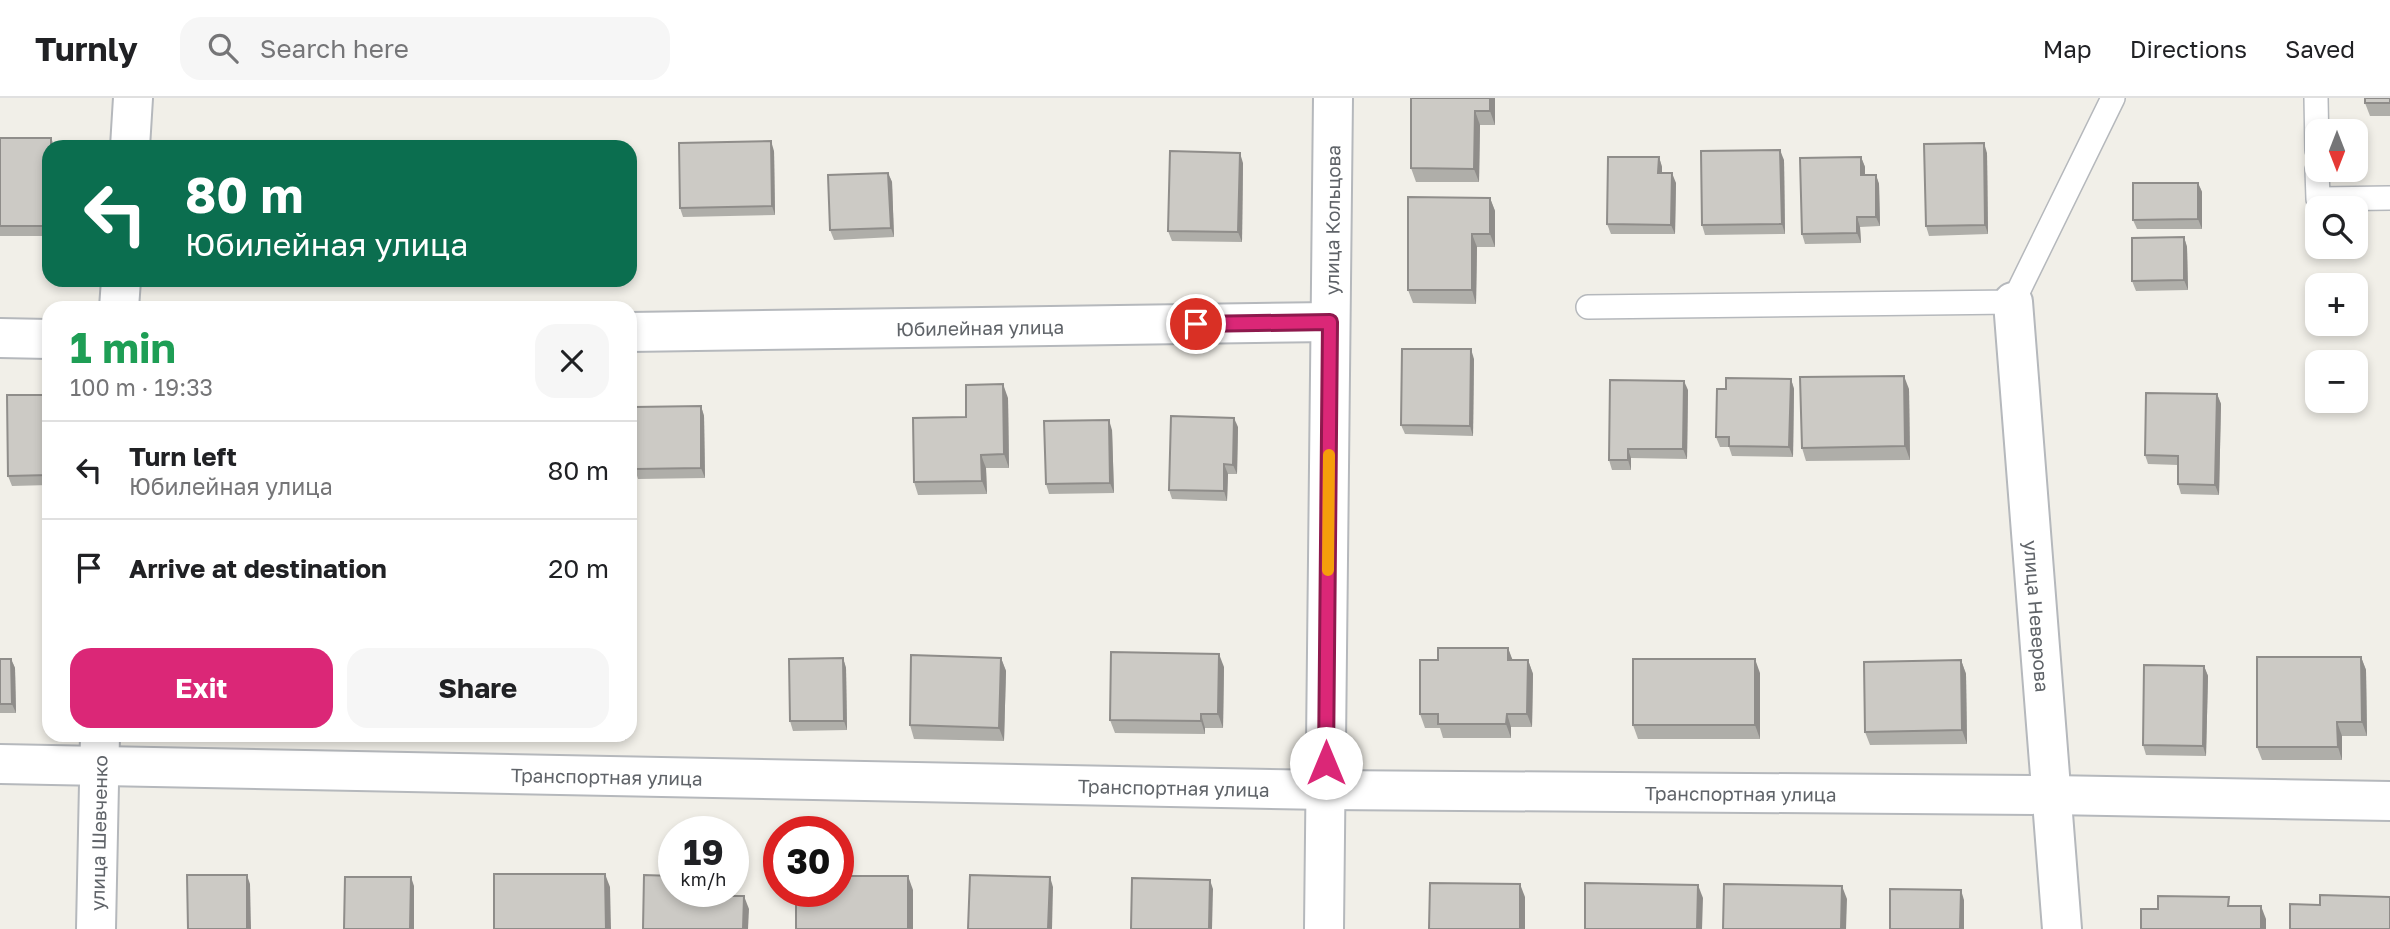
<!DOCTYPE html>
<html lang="en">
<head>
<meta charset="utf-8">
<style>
	body { margin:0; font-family:"Golos Text",sans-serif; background:#f6f6f6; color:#202124; height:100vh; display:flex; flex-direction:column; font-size:26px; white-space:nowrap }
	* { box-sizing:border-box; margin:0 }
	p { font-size:23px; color:#757577 }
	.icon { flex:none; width:38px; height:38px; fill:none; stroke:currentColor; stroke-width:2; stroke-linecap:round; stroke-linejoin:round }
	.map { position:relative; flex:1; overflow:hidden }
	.sheet { position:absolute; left:42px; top:203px; width:595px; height:441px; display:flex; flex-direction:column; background:#fff; border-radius:21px; box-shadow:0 4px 10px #0003 }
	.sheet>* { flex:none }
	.hud { position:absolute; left:42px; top:42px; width:595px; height:147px; border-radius:21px; box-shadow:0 4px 10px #0003; background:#0b6e4f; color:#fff; overflow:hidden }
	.needle { width:46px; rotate:180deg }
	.buttons { position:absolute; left:2305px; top:21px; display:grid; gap:14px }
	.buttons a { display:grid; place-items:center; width:63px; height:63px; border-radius:14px; background:#fff; box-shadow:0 4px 10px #0003; font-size:35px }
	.speed { position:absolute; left:658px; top:718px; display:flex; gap:14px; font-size:35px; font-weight:700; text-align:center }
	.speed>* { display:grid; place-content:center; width:91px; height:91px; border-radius:50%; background:#fff; box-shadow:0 4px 10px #0003; line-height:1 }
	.speed small { font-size:18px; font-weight:400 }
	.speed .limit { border:10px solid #d22; background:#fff; color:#111 }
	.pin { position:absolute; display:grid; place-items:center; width:60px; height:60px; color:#fff; margin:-30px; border:4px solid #fff; border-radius:50%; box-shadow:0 2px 7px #0007 }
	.me { position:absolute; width:77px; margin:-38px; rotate:0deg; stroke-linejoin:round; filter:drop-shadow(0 0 5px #0008) }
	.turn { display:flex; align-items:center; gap:24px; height:147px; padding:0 28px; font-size:32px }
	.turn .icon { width:91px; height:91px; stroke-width:2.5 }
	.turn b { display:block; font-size:49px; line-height:60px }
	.round { display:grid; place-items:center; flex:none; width:74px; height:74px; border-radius:21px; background:#f6f6f6 }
	.summary { display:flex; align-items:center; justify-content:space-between; height:119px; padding:0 28px }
	h1 { font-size:42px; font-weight:700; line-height:52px; color:#1e9e55 }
	.cta { display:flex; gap:14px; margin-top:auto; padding:14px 28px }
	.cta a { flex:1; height:80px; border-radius:21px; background:#db2777; color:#fff; font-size:28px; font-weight:700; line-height:80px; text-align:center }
	.cta a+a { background:#f6f6f6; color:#202124 }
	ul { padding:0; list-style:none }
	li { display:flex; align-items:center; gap:21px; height:98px; padding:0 28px; border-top:2px solid #e0e0e0 }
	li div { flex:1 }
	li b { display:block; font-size:26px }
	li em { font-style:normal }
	header { display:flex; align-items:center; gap:42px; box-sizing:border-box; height:98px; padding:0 35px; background:#fff; border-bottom:2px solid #e0e0e0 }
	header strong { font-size:33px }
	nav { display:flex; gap:38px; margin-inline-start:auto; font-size:24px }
	.search { width:490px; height:63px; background:#f6f6f6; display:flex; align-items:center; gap:18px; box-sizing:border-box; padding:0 24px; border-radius:21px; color:#757577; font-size:26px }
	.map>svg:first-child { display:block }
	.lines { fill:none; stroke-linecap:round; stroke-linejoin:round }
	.lane-casing { stroke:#b5b8bc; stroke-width:26 }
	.street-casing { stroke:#b5b8bc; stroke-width:42 }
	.lane { stroke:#fff; stroke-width:23 }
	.street { stroke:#fff; stroke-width:38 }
	.wall { fill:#afaea9 }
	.shaded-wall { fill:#8f8d8a }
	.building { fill:#cccac5; stroke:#8f8d8a; stroke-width:2 }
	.route-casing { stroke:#8e194d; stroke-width:18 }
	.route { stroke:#db2777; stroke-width:12 }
	.slow { stroke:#f59e0b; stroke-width:12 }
	.labels { text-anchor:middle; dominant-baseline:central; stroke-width:7; stroke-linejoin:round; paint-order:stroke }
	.street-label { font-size:19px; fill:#5f6368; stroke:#fff }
</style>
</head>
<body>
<header>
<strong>Turnly</strong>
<div class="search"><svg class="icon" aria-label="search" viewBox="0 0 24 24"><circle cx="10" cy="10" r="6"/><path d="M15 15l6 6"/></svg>Search here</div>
<nav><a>Map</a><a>Directions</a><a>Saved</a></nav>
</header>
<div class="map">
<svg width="2390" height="831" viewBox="0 0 2390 831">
	<rect width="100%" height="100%" fill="#f1efe8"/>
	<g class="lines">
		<defs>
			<g id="lane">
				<polyline points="2316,0 2317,52"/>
				<polyline points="2317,72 2318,101 2390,100"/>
				<polyline points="1588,209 2013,204 2113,0"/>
			</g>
			<g id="street">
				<polyline points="130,49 133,0"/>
				<path id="s1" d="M2013,204L2062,831"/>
				<polyline points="119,210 121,182"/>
				<path id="s2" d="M630,234L1330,224"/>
				<polyline points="0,240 49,241"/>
				<path id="s3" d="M0,666L1326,692L2051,697L2390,703"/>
				<path id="s4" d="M96,831L100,637"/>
				<path id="s5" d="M1324,831L1333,0"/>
			</g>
		</defs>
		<!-- lane casing -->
		<use href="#lane" class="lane-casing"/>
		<!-- street casing -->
		<use href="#street" class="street-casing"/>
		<!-- lane -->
		<use href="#lane" class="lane"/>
		<!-- street -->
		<use href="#street" class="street"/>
	</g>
	<!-- wall -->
	<g class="wall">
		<polygon points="1411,0 1495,0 1495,27 1480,27 1479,84 1416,84 1411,70"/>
		<polygon points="2390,0 2390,18 2370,18 2365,5"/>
		<polygon points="0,40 51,40 55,49 49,49 49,138 0,138"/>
		<polygon points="774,53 775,117 683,119 680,110"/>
		<polygon points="1987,55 1988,136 1929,138 1926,128"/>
		<polygon points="1659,59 1662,69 1662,75 1676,85 1675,136 1611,136 1607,126"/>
		<polygon points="1861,59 1865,69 1865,77 1876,77 1879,86 1880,128 1860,129 1861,145 1805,146 1802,136"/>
		<polygon points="1784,62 1785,136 1705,137 1702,127"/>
		<polygon points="1243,65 1242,144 1172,143 1168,133"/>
		<polygon points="888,75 892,84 894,139 834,142 830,132"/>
		<polygon points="2198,85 2202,94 2202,131 2137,131 2133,122"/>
		<polygon points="1490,100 1495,113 1495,149 1477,149 1476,206 1413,205 1408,192"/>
		<polygon points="2184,139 2187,149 2188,192 2136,193 2132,183"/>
		<polygon points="1474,261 1473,338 1405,336 1401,327"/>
		<polygon points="1791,281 1794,291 1793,359 1732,358 1729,349 1720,349 1716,339 1726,291"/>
		<polygon points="1909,291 1910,362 1806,363 1802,350"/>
		<polygon points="1688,292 1687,361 1631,360 1631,372 1612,372 1609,362"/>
		<polygon points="2217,296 2221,306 2219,397 2181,396 2178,386 2178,367 2148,366 2145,357"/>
		<polygon points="49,297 49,387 12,388 8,378"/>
		<polygon points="1008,300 1009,370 986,370 987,396 918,397 914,384 966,319"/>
		<polygon points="701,308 704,318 705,380 638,381 635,371"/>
		<polygon points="1238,329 1237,376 1228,376 1227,403 1172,401 1169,392"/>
		<polygon points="1112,332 1114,395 1049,396 1046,386"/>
		<polygon points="1508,550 1512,562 1528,562 1533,576 1532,629 1511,629 1511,640 1443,640 1440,630 1425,630 1420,616 1438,562"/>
		<polygon points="2361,559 2366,572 2367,638 2342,638 2342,662 2262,662 2257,649"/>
		<polygon points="843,560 846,570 847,632 793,633 790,623"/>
		<polygon points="1001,560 1006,573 1004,643 914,641 910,627"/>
		<polygon points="0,561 11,561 15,570 16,615 0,615"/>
		<polygon points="1961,562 1966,576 1967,646 1870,647 1865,634"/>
		<polygon points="2204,568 2208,578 2206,658 2146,657 2143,647"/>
		<polygon points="1224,569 1223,630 1205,630 1205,636 1115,635 1110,622"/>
		<polygon points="1760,575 1760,641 1638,641 1633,627"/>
		<polygon points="218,637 281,637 281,639"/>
		<polygon points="558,637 626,637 626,642 559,641"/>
	</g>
	<!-- shaded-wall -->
	<g class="shaded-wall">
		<polygon points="1490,0 1495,0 1495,27 1490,13"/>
		<polygon points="1475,13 1480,27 1479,84 1474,71"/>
		<polygon points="771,43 774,53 775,117 772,108"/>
		<polygon points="1984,45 1987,55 1988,136 1985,127"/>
		<polygon points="1780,52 1784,62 1785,136 1782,126"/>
		<polygon points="1240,55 1243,65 1242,144 1238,134"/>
		<polygon points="1659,59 1662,69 1662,85 1658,75"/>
		<polygon points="1861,59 1865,69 1865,86 1861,77"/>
		<polygon points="888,75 892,84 894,139 891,130"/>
		<polygon points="1672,75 1676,85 1675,136 1671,127"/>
		<polygon points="1876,77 1879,86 1880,128 1876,119"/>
		<polygon points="2198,85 2202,94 2202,131 2198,121"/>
		<polygon points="1490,100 1495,113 1495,149 1490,136"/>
		<polygon points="1857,119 1860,129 1861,145 1857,135"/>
		<polygon points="1472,136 1477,149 1476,206 1472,192"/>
		<polygon points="2184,139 2187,149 2188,192 2184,182"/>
		<polygon points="1471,251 1474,261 1473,338 1470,328"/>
		<polygon points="1904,278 1909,291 1910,362 1905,348"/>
		<polygon points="1791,281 1794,291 1793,359 1789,349"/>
		<polygon points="1684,283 1688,292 1687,361 1683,351"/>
		<polygon points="1003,286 1008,300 1009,370 1004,356"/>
		<polygon points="2217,296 2221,306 2219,397 2215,387"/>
		<polygon points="701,308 704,318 705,380 701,370"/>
		<polygon points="1234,320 1238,329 1237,376 1233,367"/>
		<polygon points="1109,322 1112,332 1114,395 1110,385"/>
		<polygon points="1628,351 1631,360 1631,372 1628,362"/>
		<polygon points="981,357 986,370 987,396 982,383"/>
		<polygon points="1224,366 1228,376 1227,403 1224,393"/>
		<polygon points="630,543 635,556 633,619 630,611"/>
		<polygon points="1508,550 1513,563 1508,562"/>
		<polygon points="1219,556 1224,569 1223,630 1218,616"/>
		<polygon points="2361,559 2366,572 2367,638 2362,624"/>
		<polygon points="843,560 846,570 847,632 844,623"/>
		<polygon points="1001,560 1006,573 1004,643 999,630"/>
		<polygon points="11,561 15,570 16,615 12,606"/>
		<polygon points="1755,561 1760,575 1760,641 1755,627"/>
		<polygon points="1528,562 1533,576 1532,629 1527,616"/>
		<polygon points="1961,562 1966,576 1967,646 1962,632"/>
		<polygon points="2204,568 2208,578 2206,658 2203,648"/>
		<polygon points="1201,616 1205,630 1205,636 1201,623"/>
		<polygon points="1507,616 1511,629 1511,640 1506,626"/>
		<polygon points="2337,624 2342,638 2342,662 2338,649"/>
		<polygon points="605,776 610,789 611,831 606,831"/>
		<polygon points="247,777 250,786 251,831 247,831"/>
		<polygon points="908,778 913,792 913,831 908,831"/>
		<polygon points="411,779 414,788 414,831 410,831"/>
		<polygon points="1050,779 1053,789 1052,831 1048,831"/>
		<polygon points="1210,782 1213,791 1212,831 1209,831"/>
		<polygon points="1520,786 1525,799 1525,831 1520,831"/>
		<polygon points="1698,787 1703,800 1702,831 1697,831"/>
		<polygon points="1842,788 1847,801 1846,831 1841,831"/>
		<polygon points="1961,792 1964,802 1964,831 1960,831"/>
		<polygon points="722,793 727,793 726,811 721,798"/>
		<polygon points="744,798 749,811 748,831 743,831"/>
		<polygon points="2261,808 2266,821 2266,831 2261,831"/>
	</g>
	<!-- building -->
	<g class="building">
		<polygon points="1411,0 1490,0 1490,13 1475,13 1474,71 1411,70"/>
		<rect x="2365" y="0" width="25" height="5"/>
		<polygon points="0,40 51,40 51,49 49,49 49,128 0,128"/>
		<polygon points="771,43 772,108 680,110 679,45"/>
		<polygon points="1984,45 1985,127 1926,128 1924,46"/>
		<polygon points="1780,52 1782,126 1702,127 1701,53"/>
		<polygon points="1170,53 1240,55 1238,134 1168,133"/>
		<polygon points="1608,59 1659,59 1658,75 1672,75 1671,127 1607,126"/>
		<polygon points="1861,59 1861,77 1876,77 1876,119 1857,119 1857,135 1802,136 1800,60"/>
		<polygon points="888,75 891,130 830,132 828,77"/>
		<polygon points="2133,85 2198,85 2198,121 2133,122"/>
		<polygon points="1408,99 1490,100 1490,136 1472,136 1472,192 1408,192"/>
		<polygon points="2184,139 2184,182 2132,183 2132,140"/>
		<polygon points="1402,251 1471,251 1470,328 1401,327"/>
		<polygon points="1904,278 1905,348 1802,350 1800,279"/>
		<polygon points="1726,280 1791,281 1789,349 1729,348 1729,339 1716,339 1717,291 1726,291"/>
		<polygon points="1610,282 1684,283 1683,351 1628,351 1628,362 1609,362"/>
		<polygon points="1003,286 1004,356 981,357 982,383 914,384 913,320 966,319 966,287"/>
		<polygon points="2146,295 2217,296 2215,387 2178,386 2178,358 2145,357"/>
		<polygon points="7,297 49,297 49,377 8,378"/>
		<polygon points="701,308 701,370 635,371 634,309"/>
		<polygon points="1171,318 1234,320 1233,367 1224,366 1224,393 1169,392"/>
		<polygon points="1109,322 1110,385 1046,386 1044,323"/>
		<polygon points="1438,550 1508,550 1508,562 1528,562 1527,616 1507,616 1506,626 1438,626 1438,616 1420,616 1420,562 1438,562"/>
		<polygon points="1111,554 1219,556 1218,616 1201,616 1201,623 1110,622"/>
		<polygon points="911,557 1001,560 999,630 910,627"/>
		<polygon points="2257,559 2361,559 2362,624 2337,624 2338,649 2257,649"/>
		<polygon points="843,560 844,623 790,623 789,561"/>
		<polygon points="0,561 11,561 12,606 0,606"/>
		<rect x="1633" y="561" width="122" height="66"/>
		<polygon points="1961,562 1962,632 1865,634 1864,564"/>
		<polygon points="2144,567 2204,568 2203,648 2143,647"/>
		<polygon points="494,776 605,776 606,831 494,831"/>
		<polygon points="187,777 247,777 247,831 188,831"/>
		<polygon points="644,777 674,778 674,793 722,793 721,798 744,798 743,831 643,831"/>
		<polygon points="970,777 1050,779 1048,831 968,831"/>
		<polygon points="838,778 908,778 908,831 796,831 796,793 838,793"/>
		<polygon points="345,779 411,779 410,831 344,831"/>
		<polygon points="1132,780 1210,782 1209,831 1131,831"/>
		<polygon points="1430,785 1520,786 1520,831 1429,831"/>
		<polygon points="1585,785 1698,787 1697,831 1585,831"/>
		<polygon points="1724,786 1842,788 1841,831 1723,831"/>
		<polygon points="1890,791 1961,792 1960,831 1890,831"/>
		<polygon points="2320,797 2390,799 2390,831 2290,831 2290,806 2320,807"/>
		<polygon points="2158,798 2229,799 2228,808 2261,808 2261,831 2141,831 2141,811 2158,811"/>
	</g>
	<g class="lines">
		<defs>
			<polyline id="route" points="1196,226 1330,224 1326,665"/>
		</defs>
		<!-- route casing -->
		<use href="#route" class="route-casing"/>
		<!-- route -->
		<use href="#route" class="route"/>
		<!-- slow -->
		<polyline class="slow" points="1328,472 1329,357"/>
	</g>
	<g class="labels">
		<!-- street labels -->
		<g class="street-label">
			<text stroke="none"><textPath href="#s5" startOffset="709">улица Кольцова</textPath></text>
			<text stroke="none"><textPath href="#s2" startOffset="350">Юбилейная улица</textPath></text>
			<text stroke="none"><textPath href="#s1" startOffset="315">улица Неверова</textPath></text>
			<text stroke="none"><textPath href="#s3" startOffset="607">Транспортная улица</textPath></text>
			<text stroke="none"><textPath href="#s3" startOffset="1174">Транспортная улица</textPath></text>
			<text stroke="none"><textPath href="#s3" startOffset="1741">Транспортная улица</textPath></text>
			<text stroke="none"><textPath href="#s4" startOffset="96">улица Шевченко</textPath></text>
		</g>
	</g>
</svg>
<div class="buttons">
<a><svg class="needle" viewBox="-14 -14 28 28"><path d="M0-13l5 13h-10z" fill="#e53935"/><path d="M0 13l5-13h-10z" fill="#757577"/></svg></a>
<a><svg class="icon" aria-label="search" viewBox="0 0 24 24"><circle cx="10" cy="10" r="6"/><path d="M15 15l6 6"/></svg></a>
<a>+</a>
<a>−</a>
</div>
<div class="speed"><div>19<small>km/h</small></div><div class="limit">30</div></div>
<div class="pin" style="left:1196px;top:226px;background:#d93025"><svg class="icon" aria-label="arrive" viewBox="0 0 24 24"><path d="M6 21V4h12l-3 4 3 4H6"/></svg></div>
<svg class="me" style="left:1326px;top:665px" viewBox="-20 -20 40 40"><circle r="19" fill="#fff"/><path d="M0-13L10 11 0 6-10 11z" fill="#db2777"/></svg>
<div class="hud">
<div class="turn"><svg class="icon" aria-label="left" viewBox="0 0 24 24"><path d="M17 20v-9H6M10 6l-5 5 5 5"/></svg><div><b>80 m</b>Юбилейная улица</div></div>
</div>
<section class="sheet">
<div class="summary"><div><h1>1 min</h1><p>100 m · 19:33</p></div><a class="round"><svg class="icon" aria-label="close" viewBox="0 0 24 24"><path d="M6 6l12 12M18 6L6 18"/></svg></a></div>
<ul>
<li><svg class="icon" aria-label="left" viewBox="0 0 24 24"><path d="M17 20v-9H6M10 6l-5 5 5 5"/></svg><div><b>Turn left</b><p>Юбилейная улица</p></div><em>80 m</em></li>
<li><svg class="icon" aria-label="arrive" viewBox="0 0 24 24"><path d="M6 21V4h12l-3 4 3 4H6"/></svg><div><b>Arrive at destination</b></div><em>20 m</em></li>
</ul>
<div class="cta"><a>Exit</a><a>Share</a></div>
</section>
</div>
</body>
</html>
